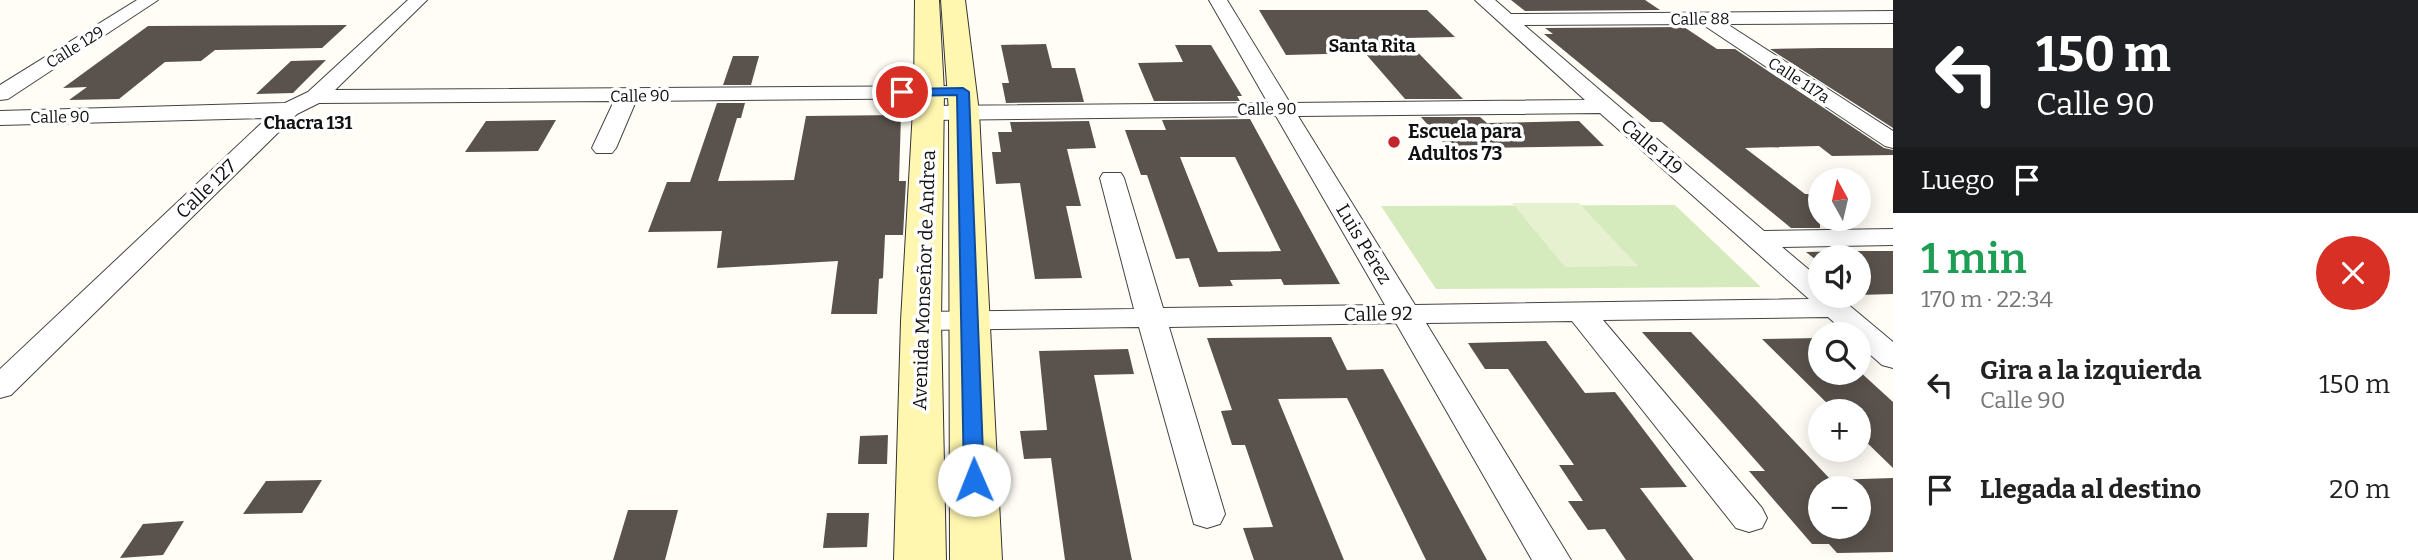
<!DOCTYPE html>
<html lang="es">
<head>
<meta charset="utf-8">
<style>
	body { margin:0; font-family:Bitter,serif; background:#f6f6f6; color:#222; height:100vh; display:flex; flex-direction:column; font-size:26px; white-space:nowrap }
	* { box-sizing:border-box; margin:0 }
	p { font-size:23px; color:#767676 }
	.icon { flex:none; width:38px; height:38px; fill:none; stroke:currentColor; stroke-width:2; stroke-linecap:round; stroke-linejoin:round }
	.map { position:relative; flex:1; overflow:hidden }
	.sheet { display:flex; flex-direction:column; background:#fff; width:525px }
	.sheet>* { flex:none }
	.guide { background:#202124; color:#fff; overflow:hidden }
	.needle { width:46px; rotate:352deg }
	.fabs { position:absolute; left:1808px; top:168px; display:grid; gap:14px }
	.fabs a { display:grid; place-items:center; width:63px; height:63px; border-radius:50%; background:#fff; box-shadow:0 4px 18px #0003; font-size:35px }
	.pin { position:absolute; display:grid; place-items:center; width:60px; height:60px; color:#fff; margin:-30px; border:4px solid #fff; border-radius:50%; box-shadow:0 2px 7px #0007 }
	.me { position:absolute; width:77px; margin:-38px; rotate:359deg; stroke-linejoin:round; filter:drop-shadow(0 0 5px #0008) }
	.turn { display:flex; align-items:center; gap:24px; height:147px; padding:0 28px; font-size:32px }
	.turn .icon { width:91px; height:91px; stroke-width:2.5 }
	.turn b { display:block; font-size:49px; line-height:60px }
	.then { display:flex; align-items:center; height:66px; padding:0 28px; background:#0003; gap:14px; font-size:26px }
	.round { display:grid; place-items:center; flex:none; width:74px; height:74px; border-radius:37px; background:#f6f6f6 }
	.overview { display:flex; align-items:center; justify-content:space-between; height:119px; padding:0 28px }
	h1 { font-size:42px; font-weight:600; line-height:52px; color:#1e9e55 }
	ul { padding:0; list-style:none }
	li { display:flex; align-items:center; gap:21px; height:105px; padding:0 28px }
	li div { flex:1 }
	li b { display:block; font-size:26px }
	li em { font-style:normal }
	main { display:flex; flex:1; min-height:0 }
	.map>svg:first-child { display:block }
	.green { fill:#d5ebbd }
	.pitch { fill:#e6f2cf }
	.building { fill:#5a524d; fill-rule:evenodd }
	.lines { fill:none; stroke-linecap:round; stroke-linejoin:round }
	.minor-casing { stroke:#444; stroke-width:2 }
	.secondary-casing { stroke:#333; stroke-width:2 }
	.minor { fill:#fff; fill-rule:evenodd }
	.secondary { fill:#fff6b0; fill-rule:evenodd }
	.route { fill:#1a73e8; stroke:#114b97; stroke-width:2 }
	.poi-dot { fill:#c4262e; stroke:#fff; stroke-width:2.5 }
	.labels { text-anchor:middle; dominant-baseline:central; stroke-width:7; stroke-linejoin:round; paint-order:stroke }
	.far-street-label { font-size:16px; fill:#111; stroke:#fff }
	.far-neighbourhood-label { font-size:18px; font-weight:bold; fill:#111; stroke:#fff }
	.poi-label { font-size:19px; font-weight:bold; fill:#111; stroke:#fff; text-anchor:start }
	.street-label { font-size:19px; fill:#111; stroke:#fff }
</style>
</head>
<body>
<main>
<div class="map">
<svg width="1893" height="560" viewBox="0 0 1893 560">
	<rect width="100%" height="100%" fill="#fffdf5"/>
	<!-- green -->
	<polygon class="green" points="1675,205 1761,287 1436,289 1381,206"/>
	<!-- pitch -->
	<polygon class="pitch" points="1512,203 1579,203 1638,266 1565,267"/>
	<!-- building -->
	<g class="building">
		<polygon points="1511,0 1645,0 1660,10 1525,11"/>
		<polygon points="1259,10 1427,10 1455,37 1404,38 1463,99 1405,99 1365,53 1286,55"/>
		<polygon points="347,25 322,48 215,50 201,61 165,62 119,99 69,100 87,87 63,88 148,26"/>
		<polygon points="1684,27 1717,49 1735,49 1884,148 1893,150 1893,155 1832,156 1819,146 1745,148 1805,194 1820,194 1820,228 1791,228 1662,122 1651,122 1544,34 1553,34 1545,28"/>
		<polygon points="1046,44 1052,68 1075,68 1084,102 1006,103 1002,83 1009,83 1001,45"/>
		<polygon points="1175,45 1211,45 1242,96 1237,96 1240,101 1154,101 1138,63 1183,62"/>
		<polygon points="1823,48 1893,48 1893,128 1770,49"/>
		<polygon points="733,56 759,56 751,85 723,85"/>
		<polygon points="326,60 293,93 256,94 291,61"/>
		<polygon points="717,103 745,103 741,118 737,118 718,181 794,180 806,116 901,115 899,181 906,181 903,235 885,235 883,278 879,279 877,314 831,314 838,261 717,268 722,231 648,232 667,182 690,182"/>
		<polygon points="1421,117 1480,117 1487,123 1579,121 1604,146 1481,148 1478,145 1446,146"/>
		<path d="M1250,119L1340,284L1284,285L1281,279L1230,280L1233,286L1199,287L1189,258L1176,259L1147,175H1141L1125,130H1166L1162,120ZM1180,157H1235L1281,251L1218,252Z"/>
		<polygon points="556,120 538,151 465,152 486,121"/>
		<polygon points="1089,121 1096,148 1067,149 1081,206 1066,206 1082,278 1035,279 1020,183 996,184 992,152 1001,152 998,132 1012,132 1010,122"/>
		<polygon points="1851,251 1893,251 1893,294 1858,295 1858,257 1820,257 1820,263 1806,252"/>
		<path d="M1642,332H1691L1831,480L1893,478V552L1837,553L1829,544H1812L1749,471H1765ZM1820,488H1858V527H1820Z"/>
		<polygon points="1331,337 1347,370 1383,369 1487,560 1426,560 1347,398 1278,399 1344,560 1254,560 1243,528 1273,527 1245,445 1232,445 1221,411 1232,410 1207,338"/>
		<polygon points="1820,338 1820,373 1858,373 1858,370 1893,402 1893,468 1858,434 1858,411 1835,411 1762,339"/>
		<polygon points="1546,341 1585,393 1615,392 1687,487 1640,488 1694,560 1626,560 1605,529 1588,530 1568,501 1583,501 1559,465 1574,465 1508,369 1485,369 1468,343"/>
		<polygon points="1128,349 1134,374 1094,375 1132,560 1065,560 1051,458 1024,459 1020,431 1047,430 1039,351"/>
		<polygon points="888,435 887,464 858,464 860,436"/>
		<polygon points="322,480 302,513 243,514 266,481"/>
		<polygon points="628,510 678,510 665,560 613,560"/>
		<polygon points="827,513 869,513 867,547 823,548"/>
		<polygon points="184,521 163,555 120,558 143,524"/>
	</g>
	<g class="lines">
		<defs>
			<g id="minor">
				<polygon points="137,0 158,0 8,99 0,100 0,85"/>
				<polygon points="408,0 427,0 335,90 963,86 974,92 963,98 636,101 616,148 612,153 596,153 592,148 614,101 319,103 297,114 11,395 0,398 0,369 267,118 0,125 0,111 285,103 308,92"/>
				<path d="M1209,0H1227L1290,103L1585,100L1475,0H1495L1511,14L1893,11V23L1727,24L1893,131V148L1885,146L1702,24L1524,25L1764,231L1893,229V245L1782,247L1820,279V296H1838L1893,342V368L1882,365L1858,344V334H1847L1828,317L1603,320L1762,508L1767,518L1762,528L1749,532L1736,528L1572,321L1426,323L1571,560H1532L1396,323L1169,327L1225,514L1220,524L1207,528L1194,524L1139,327L921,330L911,328L906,321L911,314L921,312L1134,309L1100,178L1103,173H1121L1124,178L1163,308L1385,305L1276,116L929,120L918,113L929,106L1268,103ZM1600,113L1809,299L1415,305L1298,116Z"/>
			</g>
			<g id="secondary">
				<polygon points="915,0 939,0 944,92 941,321 946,560 894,560 901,321 914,92"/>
				<polygon points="941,0 965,0 979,112 1002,560 950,560 949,112"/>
			</g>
		</defs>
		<!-- minor casing -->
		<use href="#minor" class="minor-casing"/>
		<!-- secondary casing -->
		<use href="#secondary" class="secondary-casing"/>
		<!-- minor -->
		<use href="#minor" class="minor"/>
		<!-- secondary -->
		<use href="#secondary" class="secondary"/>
	</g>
	<!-- route -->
	<polygon class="route" points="963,88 969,92 984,480 981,485 966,485 964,480 957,95 902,96 896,92 902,89"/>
	<!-- markers -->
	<circle class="poi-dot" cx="1394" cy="142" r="7"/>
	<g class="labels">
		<!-- far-street labels -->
		<g class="far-street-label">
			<text transform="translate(1700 19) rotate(-1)">Calle 88</text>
			<text transform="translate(75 47) rotate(-32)">Calle 129</text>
			<text transform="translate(1799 80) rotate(33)">Calle 117a</text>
			<text transform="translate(640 96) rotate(-1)">Calle 90</text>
			<text transform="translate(1267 109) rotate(-1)">Calle 90</text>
			<text transform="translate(60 117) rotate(-1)">Calle 90</text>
		</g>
		<!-- far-neighbourhood labels -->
		<g class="far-neighbourhood-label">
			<text x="1372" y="46">Santa Rita</text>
			<text x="308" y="123">Chacra 131</text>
		</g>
		<!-- poi labels -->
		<g class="poi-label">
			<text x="1408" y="131">Escuela para<tspan x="1408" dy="22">Adultos 73</tspan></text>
		</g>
		<!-- street labels -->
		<g class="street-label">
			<text transform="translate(1652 147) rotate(41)">Calle 119</text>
			<text transform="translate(206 189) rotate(-44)">Calle 127</text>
			<text transform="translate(1364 244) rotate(59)">Luis Pérez</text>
			<text transform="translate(924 280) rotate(-88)">Avenida Monseñor de Andrea</text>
			<text transform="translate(1378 314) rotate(-1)">Calle 92</text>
		</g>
	</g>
</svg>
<div class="fabs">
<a><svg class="needle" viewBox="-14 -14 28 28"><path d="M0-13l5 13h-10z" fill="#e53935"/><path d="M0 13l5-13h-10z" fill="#767676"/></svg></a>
<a><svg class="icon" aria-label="sound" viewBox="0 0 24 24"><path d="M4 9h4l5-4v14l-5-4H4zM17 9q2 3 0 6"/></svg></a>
<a><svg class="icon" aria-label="search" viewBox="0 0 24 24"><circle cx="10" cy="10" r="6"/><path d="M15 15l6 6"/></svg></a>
<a>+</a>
<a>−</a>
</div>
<div class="pin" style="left:902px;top:92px;background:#d93025"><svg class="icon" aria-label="arrive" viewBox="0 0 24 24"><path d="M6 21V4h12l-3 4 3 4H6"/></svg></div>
<svg class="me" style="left:974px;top:480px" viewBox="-20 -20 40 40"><circle r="19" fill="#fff"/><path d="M0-13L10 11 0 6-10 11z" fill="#1a73e8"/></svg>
</div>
<section class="sheet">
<div class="guide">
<div class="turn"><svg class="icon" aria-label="left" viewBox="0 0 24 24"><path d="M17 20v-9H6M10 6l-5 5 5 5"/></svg><div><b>150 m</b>Calle 90</div></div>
<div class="then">Luego<svg class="icon" aria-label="arrive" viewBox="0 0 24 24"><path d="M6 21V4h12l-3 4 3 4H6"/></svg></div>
</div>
<div class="overview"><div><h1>1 min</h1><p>170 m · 22:34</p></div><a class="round" style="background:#d93025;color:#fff"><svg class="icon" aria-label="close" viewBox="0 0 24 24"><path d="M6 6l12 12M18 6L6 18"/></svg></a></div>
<ul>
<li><svg class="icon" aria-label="left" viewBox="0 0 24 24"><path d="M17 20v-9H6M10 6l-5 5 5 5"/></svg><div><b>Gira a la izquierda</b><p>Calle 90</p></div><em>150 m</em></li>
<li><svg class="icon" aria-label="arrive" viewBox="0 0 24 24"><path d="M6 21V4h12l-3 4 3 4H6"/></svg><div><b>Llegada al destino</b></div><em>20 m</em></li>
</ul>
</section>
</main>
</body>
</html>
